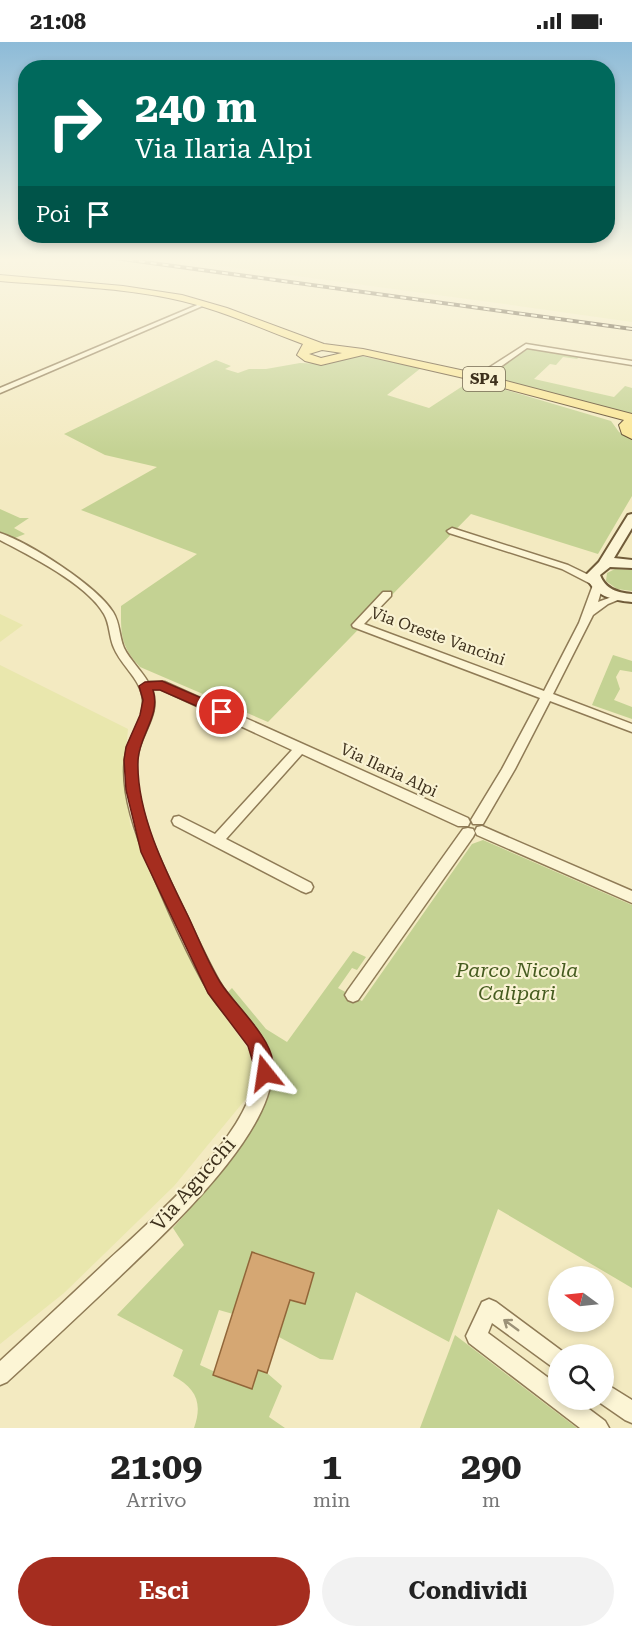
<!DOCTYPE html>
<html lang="it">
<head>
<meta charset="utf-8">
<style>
	body { margin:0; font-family:"Roboto Serif",serif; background:#f2f2f2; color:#222; height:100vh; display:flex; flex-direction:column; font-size:22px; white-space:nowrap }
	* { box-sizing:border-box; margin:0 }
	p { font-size:20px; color:#767676 }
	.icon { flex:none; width:33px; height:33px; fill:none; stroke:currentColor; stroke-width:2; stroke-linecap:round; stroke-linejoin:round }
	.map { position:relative; height:1386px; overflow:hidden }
	.sheet { display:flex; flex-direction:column; background:#fff; flex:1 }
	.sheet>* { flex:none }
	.top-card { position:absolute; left:18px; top:18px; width:597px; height:183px; border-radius:24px; box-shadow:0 3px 9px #0003; background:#00695c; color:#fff; overflow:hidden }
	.needle { width:39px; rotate:285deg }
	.fabs { position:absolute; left:548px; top:1224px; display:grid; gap:12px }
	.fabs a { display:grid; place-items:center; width:66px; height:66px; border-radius:50%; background:#fff; box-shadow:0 3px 9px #0003; font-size:30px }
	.pin { position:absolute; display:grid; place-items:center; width:51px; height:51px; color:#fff; margin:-26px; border:3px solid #fff; border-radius:50%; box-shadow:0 2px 6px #0007 }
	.me { position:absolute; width:66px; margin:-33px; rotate:345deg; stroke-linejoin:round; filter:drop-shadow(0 0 4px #0008) }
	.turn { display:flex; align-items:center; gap:21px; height:126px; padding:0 18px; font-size:27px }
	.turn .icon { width:78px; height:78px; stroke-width:2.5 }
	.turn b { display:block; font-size:42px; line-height:51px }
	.then { display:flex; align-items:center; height:57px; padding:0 18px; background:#0003; gap:12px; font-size:22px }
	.eta { display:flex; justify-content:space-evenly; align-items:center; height:102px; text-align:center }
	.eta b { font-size:36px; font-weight:700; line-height:42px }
	.button { display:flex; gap:12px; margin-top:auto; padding:12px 18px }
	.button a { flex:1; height:69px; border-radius:36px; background:#a52d1f; color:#fff; font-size:24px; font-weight:700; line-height:69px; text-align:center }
	.button a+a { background:#f2f2f2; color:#222 }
	.status { display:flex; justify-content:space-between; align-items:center; height:42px; padding:0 30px; background:#fff; direction:ltr }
	.status svg { height:16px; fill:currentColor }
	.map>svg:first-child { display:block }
	.farmland { fill:#e9e7ad }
	.green { fill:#c4d293 }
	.building { fill:#d5a773; stroke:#916639; stroke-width:1.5 }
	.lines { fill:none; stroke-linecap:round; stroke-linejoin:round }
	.street-casing { stroke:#8f7b56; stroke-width:3 }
	.secondary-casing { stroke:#705b39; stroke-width:4 }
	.primary-casing { stroke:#5c472b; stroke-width:2 }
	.street { fill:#fcf5d5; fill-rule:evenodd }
	.secondary { fill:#fcf5d5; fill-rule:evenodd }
	.primary { fill:#fae695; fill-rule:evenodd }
	.rail-casing { stroke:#3d301c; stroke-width:4 }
	.rail { stroke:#f9f2d2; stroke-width:2; stroke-dasharray:6; stroke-linecap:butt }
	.oneway { stroke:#9c9278 }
	.route { fill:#a52d1f; stroke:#6b1d14; stroke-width:1.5 }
	.labels { text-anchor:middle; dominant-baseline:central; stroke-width:4.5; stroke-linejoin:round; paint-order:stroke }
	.shield { fill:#f9f2d2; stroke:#756a53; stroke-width:1.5 }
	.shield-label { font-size:15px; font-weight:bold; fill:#3d301c }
	.street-label { font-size:16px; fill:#3d301c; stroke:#f9f2d2 }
	.near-park-label { font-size:20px; font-style:italic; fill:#465c20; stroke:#f9f2d2 }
	.near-street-label { font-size:20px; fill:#3d301c; stroke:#f9f2d2 }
</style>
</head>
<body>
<div class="status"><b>21:08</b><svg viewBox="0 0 49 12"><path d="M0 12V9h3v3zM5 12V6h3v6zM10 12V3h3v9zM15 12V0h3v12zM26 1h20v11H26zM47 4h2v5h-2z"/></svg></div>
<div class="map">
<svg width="632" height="1386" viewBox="0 0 632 1386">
	<rect width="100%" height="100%" fill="#f3eac1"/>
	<!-- farmland -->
	<g class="farmland">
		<polygon points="163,216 632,216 632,280 511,263"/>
		<polygon points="0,572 23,583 0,600"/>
		<polygon points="0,623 128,687 124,732 130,782 207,949 253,1014 254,1047 174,1144 64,1251 0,1302"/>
	</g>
	<!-- green -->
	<g class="green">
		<polygon points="530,306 580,314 577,317 563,315 556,323 550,322 534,337 614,355 625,344 632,346 632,374 496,338 503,332 491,330"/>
		<path d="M349,314H361L421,326L387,353L429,366L472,338L611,379L619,390L632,398V454L598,512L471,472L268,680L140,625C120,603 121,592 121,564L197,512L81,468L157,425L105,413L64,392L216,318L231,324L225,327L238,331L249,327H266L300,321L327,322Z"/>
		<polygon points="0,467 20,476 29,476 14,486 25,492 15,496 0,490"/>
		<polygon points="615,527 632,528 632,549 617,547 606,539 607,531"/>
		<polygon points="613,613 632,619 632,630 620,628 616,635 620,647 614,658 632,665 632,677 592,663"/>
		<path d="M483,798L632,863V1246L498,1167L449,1300L356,1250L333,1318L320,1317L279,1295L290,1258L305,1262L313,1231L253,1210L233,1272L219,1268L200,1323L252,1347L258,1328L267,1331L282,1344L269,1375L285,1386H194C203,1361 196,1346 173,1334L183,1308L117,1273L184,1203L173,1186C203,1152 290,1059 269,1011C261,993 239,967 228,950L232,946L266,987L287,1000L353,909L366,915L357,928L352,926L338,946L362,959L472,802Z"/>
		<polygon points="455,1293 577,1386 420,1386"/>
	</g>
	<!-- building -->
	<polygon class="building" points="252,1210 314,1231 305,1262 290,1258 267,1331 258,1328 252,1347 213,1333"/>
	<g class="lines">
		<defs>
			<g id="street">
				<polygon points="202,261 207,262 0,351 0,346"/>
				<polygon points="526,302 632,319 632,323 527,306 482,338 476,338 476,334"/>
				<polygon points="452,486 568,523 599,538 603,543 598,560 620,552 625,555 608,562 593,573 553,652 632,682 632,690 550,659 515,727 483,782 473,782 471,778 502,727 540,656 353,585 352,583 383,550 391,550 391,554 364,582 544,649 579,581 593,543 562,527 449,491 447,489"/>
				<path d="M0,491C30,501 97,544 113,570C120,581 119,594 124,606C130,618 141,628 148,640H165L468,776L470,780L468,784H458L302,712L226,797L311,841L313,845L311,849L306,851L301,849L174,783L172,779L174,775L179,774L215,792L292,708L160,647H152C161,672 142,689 138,712C133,737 142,767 150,792C160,820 174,847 187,874C197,896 207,918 219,939C234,965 261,984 270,1014C290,1081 157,1198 113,1241C78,1274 43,1307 7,1340L0,1343V1319C35,1287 70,1254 105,1221C150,1180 242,1100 254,1040C256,1030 256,1020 252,1010C243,988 222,972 210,952C188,915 167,866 150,826C136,794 117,743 127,707C131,691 144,677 143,659C142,638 122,625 114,606C109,595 110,582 104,572C87,542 30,514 0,498Z"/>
				<polygon points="482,784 632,849 632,861 477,793 475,789 477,785"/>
				<polygon points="468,786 473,787 475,791 473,795 358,958 353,960 348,958 345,953 348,948 463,787"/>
				<polygon points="489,1257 496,1260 566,1312 558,1312 558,1327 551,1324 492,1281 488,1291 558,1343 558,1358 577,1358 605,1379 609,1386 580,1386 469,1301 466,1294 482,1260"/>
				<polygon points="603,1340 632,1358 632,1381 625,1378 596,1358 603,1358"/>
			</g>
			<path id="secondary" d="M632,472V486L614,516L632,518V526L610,525L600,533C605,547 618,551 632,552V560C612,558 593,554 586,533L599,520L628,473Z"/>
			<path id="primary" d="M0,233L123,244L182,253L227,266L324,302L363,307L479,332L632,372V397L622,392L619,383L624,378L477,339L363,313L321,323L305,319L297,313L303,302C263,287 223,269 182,259C123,245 60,244 0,239ZM322,308L342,311L321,316L309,312Z"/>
		</defs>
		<!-- street casing -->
		<use href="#street" class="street-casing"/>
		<!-- secondary casing -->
		<use href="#secondary" class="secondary-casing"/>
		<!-- primary casing -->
		<use href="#primary" class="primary-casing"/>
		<!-- street -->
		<use href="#street" class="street"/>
		<!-- secondary -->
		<use href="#secondary" class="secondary"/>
		<!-- primary -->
		<use href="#primary" class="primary"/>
		<defs>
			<polyline id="rail" points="115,216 632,287"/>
		</defs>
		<!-- rail casing -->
		<use href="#rail" class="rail-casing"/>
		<!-- rail -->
		<use href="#rail" class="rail"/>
	</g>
	<!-- one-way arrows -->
	<defs><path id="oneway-shaft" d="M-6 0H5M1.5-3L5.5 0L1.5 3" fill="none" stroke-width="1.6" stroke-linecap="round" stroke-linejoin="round" transform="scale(1.5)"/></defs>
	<use class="oneway" href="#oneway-shaft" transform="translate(511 1283) rotate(-144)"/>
	<!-- sky -->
	<linearGradient id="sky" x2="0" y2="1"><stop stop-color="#8dbbd8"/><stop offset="0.53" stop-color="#faf6e3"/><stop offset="1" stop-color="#faf6e3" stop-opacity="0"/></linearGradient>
	<rect width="632" height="410" fill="url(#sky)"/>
	<!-- route -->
	<path class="route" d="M162,639L227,667L229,670L227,673H217L160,648H153C161,674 139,693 138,718C136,770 165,828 188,874C198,895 207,919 220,940C235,965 285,1005 271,1037L265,1040L258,1037L248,1004L208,951L141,810L126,748L124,718L126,705L140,673L143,658L139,644L145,640Z"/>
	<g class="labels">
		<!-- shield labels -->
		<rect class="shield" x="463" y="325" width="42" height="24" rx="4.5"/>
		<g class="shield-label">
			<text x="484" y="337">SP4</text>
		</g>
		<!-- street labels -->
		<g class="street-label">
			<text transform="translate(438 594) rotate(20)">Via Oreste Vancini</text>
			<text transform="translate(389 728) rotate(25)">Via Ilaria Alpi</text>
		</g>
		<!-- near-park labels -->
		<g class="near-park-label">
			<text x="517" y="928">Parco Nicola<tspan x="517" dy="23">Calipari</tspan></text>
		</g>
		<!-- near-street labels -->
		<g class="near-street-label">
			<text transform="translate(193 1142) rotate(-49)">Via Agucchi</text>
		</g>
	</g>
</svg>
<div class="fabs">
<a><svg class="needle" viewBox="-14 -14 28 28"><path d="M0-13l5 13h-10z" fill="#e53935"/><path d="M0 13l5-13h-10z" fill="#767676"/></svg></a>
<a><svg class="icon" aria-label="search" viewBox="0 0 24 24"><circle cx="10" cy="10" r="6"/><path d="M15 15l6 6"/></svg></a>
</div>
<div class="pin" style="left:222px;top:670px;background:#d93025"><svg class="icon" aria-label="arrive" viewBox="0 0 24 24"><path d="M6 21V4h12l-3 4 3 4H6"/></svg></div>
<svg class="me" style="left:265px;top:1031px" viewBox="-20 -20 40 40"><path d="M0-17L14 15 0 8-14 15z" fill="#a52d1f" stroke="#fff" stroke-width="4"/></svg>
<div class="top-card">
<div class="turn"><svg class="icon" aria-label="right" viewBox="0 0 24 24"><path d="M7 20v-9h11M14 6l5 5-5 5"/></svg><div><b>240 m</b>Via Ilaria Alpi</div></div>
<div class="then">Poi<svg class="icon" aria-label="arrive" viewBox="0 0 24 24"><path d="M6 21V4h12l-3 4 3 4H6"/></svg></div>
</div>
</div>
<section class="sheet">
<div class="eta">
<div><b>21:09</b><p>Arrivo</p></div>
<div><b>1</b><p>min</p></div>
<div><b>290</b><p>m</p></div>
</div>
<div class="button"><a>Esci</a><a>Condividi</a></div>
</section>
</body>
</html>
